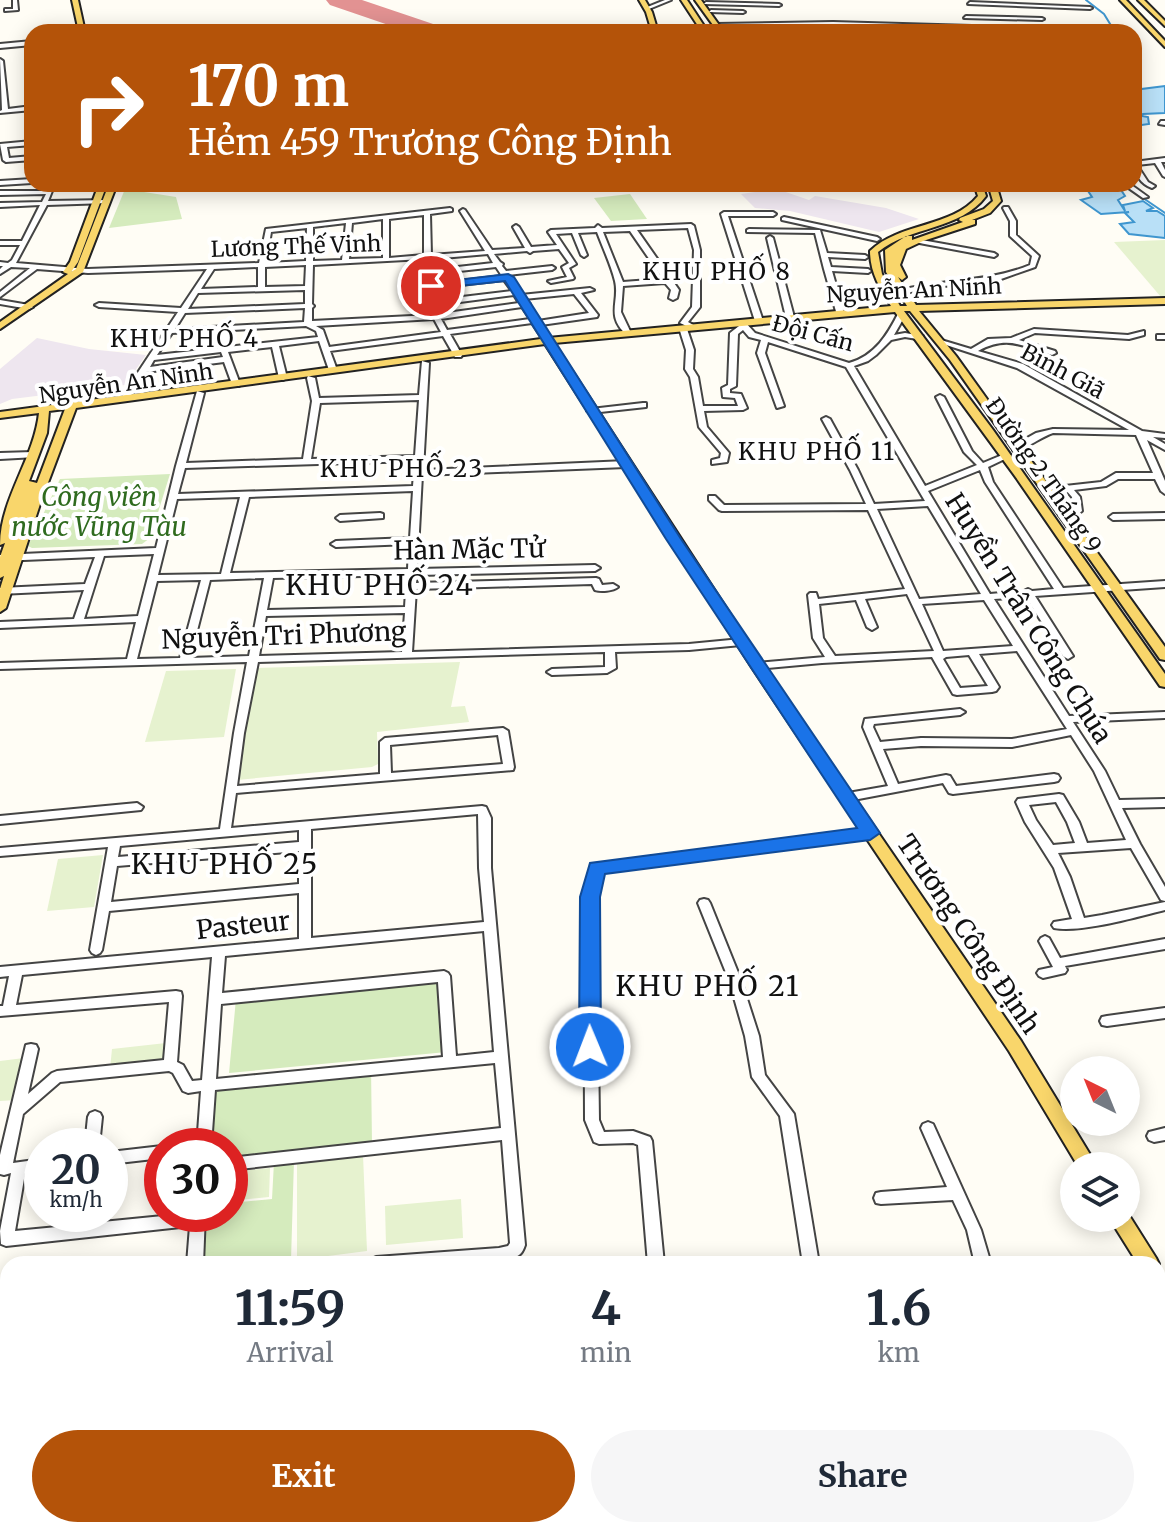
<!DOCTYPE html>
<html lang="en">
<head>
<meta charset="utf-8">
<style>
	body { margin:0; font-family:Merriweather,serif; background:#f6f6f7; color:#1f2937; height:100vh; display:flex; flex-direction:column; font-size:30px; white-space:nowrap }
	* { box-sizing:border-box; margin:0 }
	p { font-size:26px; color:#747a83 }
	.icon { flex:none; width:44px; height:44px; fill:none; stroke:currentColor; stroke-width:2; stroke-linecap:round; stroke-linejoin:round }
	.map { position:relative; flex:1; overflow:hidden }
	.side { position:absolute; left:0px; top:1256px; width:1166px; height:282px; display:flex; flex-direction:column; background:#fff; border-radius:24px 24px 0 0; box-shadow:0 4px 20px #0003 }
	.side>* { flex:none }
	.banner { position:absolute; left:24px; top:24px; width:1118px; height:168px; border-radius:24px; box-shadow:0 4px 20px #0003; background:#b45309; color:#fff; overflow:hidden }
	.needle { width:52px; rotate:317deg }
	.buttons { position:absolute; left:1060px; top:1056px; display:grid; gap:16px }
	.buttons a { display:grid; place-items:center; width:80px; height:80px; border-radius:50%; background:#fff; box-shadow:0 4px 20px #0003; font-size:40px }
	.speed { position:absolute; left:24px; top:1128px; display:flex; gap:16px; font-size:40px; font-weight:700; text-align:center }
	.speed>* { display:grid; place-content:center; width:104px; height:104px; border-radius:50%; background:#fff; box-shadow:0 4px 20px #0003; line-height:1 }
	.speed small { font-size:20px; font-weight:400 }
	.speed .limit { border:12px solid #d22; background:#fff; color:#111 }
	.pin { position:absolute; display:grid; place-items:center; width:68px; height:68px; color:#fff; margin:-34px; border:4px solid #fff; border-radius:50%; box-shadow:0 2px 8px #0007 }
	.me { position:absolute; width:88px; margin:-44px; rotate:359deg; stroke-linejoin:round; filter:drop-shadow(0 0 6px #0008) }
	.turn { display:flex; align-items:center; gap:28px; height:168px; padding:0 32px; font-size:36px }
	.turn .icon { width:104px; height:104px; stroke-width:2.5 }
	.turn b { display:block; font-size:56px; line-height:68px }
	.eta { display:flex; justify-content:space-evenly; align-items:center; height:136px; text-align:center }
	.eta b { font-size:48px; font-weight:700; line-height:56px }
	.primary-button { display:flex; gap:16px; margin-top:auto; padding:16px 32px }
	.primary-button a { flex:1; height:92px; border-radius:48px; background:#b45309; color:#fff; font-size:32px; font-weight:700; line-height:92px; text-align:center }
	.primary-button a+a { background:#f6f6f7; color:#1f2937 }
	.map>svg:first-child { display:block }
	.industrial { fill:#eee6ef }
	.green { fill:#d5ebbd }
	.pitch { fill:#e6f2cf }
	.water { fill:#b9e0f7; stroke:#3f96cf; stroke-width:2 }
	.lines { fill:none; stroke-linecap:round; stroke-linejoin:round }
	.stream { stroke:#3f96cf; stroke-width:2 }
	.taxiway { fill:#e29292; fill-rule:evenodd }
	.runway { fill:#e29292; fill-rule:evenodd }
	.minor-casing { stroke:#444; stroke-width:4 }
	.major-casing { stroke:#222; stroke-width:4 }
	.minor { fill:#fff; fill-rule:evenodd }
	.major { fill:#f9d66b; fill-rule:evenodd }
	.route { fill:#1a73e8; stroke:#114b97; stroke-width:2 }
	.labels { text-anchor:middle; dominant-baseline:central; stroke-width:8; stroke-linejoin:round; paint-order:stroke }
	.far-street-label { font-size:22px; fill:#111; stroke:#fff }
	.far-neighbourhood-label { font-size:24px; letter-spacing:2px; fill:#111; stroke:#fff }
	.park-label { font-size:26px; font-style:italic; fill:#2f6b1f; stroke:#fff }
	.street-label { font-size:26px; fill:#111; stroke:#fff }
	.neighbourhood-label { font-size:28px; letter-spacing:2px; fill:#111; stroke:#fff }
</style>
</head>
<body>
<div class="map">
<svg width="1165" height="1537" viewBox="0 0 1165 1537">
	<rect width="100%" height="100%" fill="#fffdf5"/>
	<!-- industrial -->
	<g class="industrial">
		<polygon points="777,189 809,200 815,196 886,208 919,219 879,232 790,211 755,208 741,194"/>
		<polygon points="37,338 89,349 146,355 125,385 12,399 0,404 0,369"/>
	</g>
	<!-- green -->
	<g class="green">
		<polygon points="125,189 176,197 182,219 109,228"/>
		<polygon points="630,194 647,219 611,221 594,198"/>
		<polygon points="170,474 150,538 142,544 32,548 28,546 60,479"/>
		<polygon points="449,977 457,1051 229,1073 236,999"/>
		<polygon points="371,1067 372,1144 230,1159 230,1146 211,1146 216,1083"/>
		<polygon points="294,1160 291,1260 256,1264 198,1264 202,1214 230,1214 230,1203 272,1199 274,1162"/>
	</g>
	<!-- pitch -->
	<g class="pitch">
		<polygon points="1165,240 1165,297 1161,297 1114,242"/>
		<polygon points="460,662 451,707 465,706 469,722 377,732 378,764 372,767 237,780 255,668"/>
		<polygon points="236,669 224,737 145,742 166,671"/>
		<polygon points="103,855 94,907 47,911 58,859"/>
		<polygon points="166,1043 164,1063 110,1069 112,1049"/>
		<polygon points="24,1058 16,1100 0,1101 0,1061"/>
		<polygon points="363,1155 367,1251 297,1260 297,1163"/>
		<polygon points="270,1168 269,1197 230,1201 230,1172"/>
		<polygon points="461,1199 463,1238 386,1245 385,1206"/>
	</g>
	<!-- water -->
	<g class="water">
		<polygon points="1165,86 1165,113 1143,114 1142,116 1148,117 1149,124 1134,126 1139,101 1134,102 1134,90"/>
		<polygon points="1119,187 1125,196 1118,200 1125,211 1123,205 1143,201 1153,208 1146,211 1157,211 1165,216 1165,238 1129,234 1120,224 1134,222 1125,213 1129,212 1101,214 1081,200 1092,197 1086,188"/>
	</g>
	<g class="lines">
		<!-- stream -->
		<g class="stream">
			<polyline points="1086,0 1104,14 1115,32"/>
			<polyline points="1134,66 1141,76 1134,87"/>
			<polyline points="1143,198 1165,213"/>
		</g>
		<!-- taxiway -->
		<polygon class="taxiway" points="350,184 362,184 364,188 354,191"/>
		<!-- runway -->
		<polygon class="runway" points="326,0 362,0 442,27 446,32 409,32 330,5"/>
		<defs>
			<g id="minor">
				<polygon points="13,0 17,0 18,10 5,11 5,9 13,9"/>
				<polygon points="665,0 671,0 649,9 645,8"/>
				<polygon points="706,2 779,4 781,5 779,6 704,4"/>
				<polygon points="970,2 1090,7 1092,8 1090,9 968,4"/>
				<polygon points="711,10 743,11 745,12 743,13 709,12"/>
				<polygon points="966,16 1042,18 1044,19 1042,20 964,18"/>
				<polygon points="833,22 972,26 974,28 1028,31 974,30 972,28 833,24 716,26 714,25 716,24"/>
				<polygon points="32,41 32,45 0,48 0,44"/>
				<polygon points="0,59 3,61 8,109 32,106 32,110 0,113 0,111 2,110"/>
				<polygon points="1161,121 1165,121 1165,125 1159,124"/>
				<polygon points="32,141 32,145 7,147 9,158 32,156 32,160 6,162 3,160 0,144"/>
				<path d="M1165,158V162H1161L1165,170V177L1163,176L1155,163L1137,165L1148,182L1155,186L1152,188C1141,184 1134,174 1134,162Z"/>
				<polygon points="32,179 32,183 0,185 0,181"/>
				<polygon points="1123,184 1130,184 1148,197 1143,198"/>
				<path d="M0,191H52L48,201L109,200V202L107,203L47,205L16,263L88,269L259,263L266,229L450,208L452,209V211L430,214L431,255L485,251L460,211L463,209L465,210L492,250L525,248L513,227L516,225L519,227L531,247L557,245L548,232L551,230L595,228L598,225L602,228L691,224L694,226L700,250V307L688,322L697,327L693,329L680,323L692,307L694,250L688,228L637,230L679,290L677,298L673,300L669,298L671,290L665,283L623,286L621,312L631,333L627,335C605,316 620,302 615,281C611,265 603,248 597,232L578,233L587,255L584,257L581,255L572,233L556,234L576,264L569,268L574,278L573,279L551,283L548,281L567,277L562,267L569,263L559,249L533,251L530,253L527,251L494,254L500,262L503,264L502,266L506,271L552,266L555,268L552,270L508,275L511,277V278L521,295L590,288L594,290L581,293L598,315L597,317L541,325L552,341L551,343H545L532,323L450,334L462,355L461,357H455L443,336L330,351L337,370L333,372L329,370L319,341L279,346L287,378L283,380L279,378L272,347L228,352L240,384L239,386L232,384L224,362L146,372L128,400H125L121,398L178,312L99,307L95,305L99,303L181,308L207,269L88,273L37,269L0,297V292L30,268L11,267L0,274V269L3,266H0V262L8,263L12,260L20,245H0V241H22L40,205L0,207V203L42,202L46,194L0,195ZM424,215V255L389,258V219ZM383,219V258L349,259L352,223ZM346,223L342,260L313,261V227ZM307,228L306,261L266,263L271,232ZM630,231L663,279L623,282L603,232ZM488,254L493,263L431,270V259ZM424,259L425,272L432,315L312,321V308L314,306L312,304L313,265ZM306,265L305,286L265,287V267ZM258,267V287L201,289L214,269ZM496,267L502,276L434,284L432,274ZM504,280L512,291L437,300L434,288ZM305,290V304L188,309L198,293ZM574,294L589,313L538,321L528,306L530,304L524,299ZM514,295L519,303L439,314L437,305ZM522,307L530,319L447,330L441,319ZM305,308L304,322L175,329L185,313ZM434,319L441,332L329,347L323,330L316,326ZM306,326L316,331L318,337L227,347L232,330ZM225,330L219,348L157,355L172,333ZM221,352L223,357L150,367L154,360Z"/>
				<path d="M1004,207H1008L1016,221V235L1039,256L1035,267L1001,279L936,287L901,294V290C944,279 989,282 1030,265L1032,256L1010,236V221L1003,208Z"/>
				<polygon points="724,212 773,212 776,214 773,216 728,216 763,321 762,323 755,321 721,214"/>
				<polygon points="784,217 877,237 880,239 877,241 782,220 782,218"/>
				<polygon points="749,229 820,230 827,253 865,255 868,257 865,259 828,257 831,267 868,269 871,271 868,273 832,271 844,313 837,315 824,269 815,233 747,232 747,230"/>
				<polygon points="770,236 773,238 794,317 793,319 786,317 767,238"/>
				<polygon points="916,239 994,253 997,255 994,257 914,242 913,241"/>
				<polygon points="0,300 29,305 33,307 29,309 0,304"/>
				<path d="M899,312L906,314L894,335L905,333L923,336V340L905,337L891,340L876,355L868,361L854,366L925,486L977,465L964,452L936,397L940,395L944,397L972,451L983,463L1007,453L1011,456L988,467L993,482L1063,588L1165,581V587L1035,596L1073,656L1068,659L1063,656L1026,597L994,599L1069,716L1165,712V718L1073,722L1105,771L1119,800L1165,799V807L1122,808L1140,844L1165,887V901L1161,900L1131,848L1058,853L1070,877L1084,918L1102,915L1165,902V910C1136,917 1082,933 1054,928L1052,925L1054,922L1072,919L1054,868L1025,822L1016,802L1018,799L1059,794L1063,795L1079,822L1087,843L1126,840L1094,771L1071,735L1012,747L921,746L883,749L898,784L946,775L950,776L956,786L1054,774L1058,775L1060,778L1058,781L1054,782L953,794L949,793L943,783L848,801L842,797L848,793L888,786L863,727L865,719L960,709L965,712L960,715L874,724L873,727L880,742L921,738L1012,739L1067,729L1017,651L979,654L999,687L996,691L992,692L957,695L953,694L932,657L822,663L757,669L752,666L757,663L825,657L813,638L808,595L810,593H816L818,599L905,589L868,510L722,511L719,510L709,500V496H715L724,505L866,504L850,470L822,419L826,417L830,419L858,470L874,504L925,501L846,367L768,342L765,353L784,406L777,408L757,353L761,340L749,337L743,330L738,334L736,386L730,389V393L741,394L747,408L743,410L704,411L707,427L729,453L727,462L712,464V460L720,458L721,453L699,427L690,377L685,369L686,350L680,331L687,329L694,350L693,369L698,377L703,406H738L735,398L723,397L722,388L728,385L730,333L739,326L737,323L738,321H744L755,333L849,363C875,356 888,334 899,312ZM980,470L985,482L1054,589L1032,591L1028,589L1024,591L990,594L928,491ZM928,506L981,594L919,599L877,509ZM907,594L934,651L835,656L823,638L819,604L856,600L867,627L872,630L877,627L865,599ZM984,600L1013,646L943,651L922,604ZM969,655L988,686L960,688L943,659L946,657ZM1056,802L1067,822L1075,843L1053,845L1036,820L1029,805Z"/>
				<path d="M1034,329L1128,335L1144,331V335L1129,339L1035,333L1019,340L1055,351L1056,353L1052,355C1022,346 1008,335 978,351L1023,364L1142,431L1165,434V438L1153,437L1165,444V450L1147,440L1165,481V494L1161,491L1155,479H1118L1106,486L1074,490L1080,497L1082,511L1078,514L1059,515V511L1073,509L1072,497L1064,488L1065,486L1101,482L1116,473H1153L1136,435L1053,433C1040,437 1026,450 1013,450V446L1036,433L1053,429L1129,430L1017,368L937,342L941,340L971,349L988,339L1011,338Z"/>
				<rect x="1157" y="335" width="8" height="4"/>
				<path d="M422,361L429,363L423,470L626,461L630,464L626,467L422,475L417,569L595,565L600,568L595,571L417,575L416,583L596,578L599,579L602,585L613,584L618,587C613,591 601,592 595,590L592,584L416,589L412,652L689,644L741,639L746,642L741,645L689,650L615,652L616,668L607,673L552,675L547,672L552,669L605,667V652L258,662L244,733L237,786L380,774V742L385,738L503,728L508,731L514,767L513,770L236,793L231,828L482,806L486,807L491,818V868L525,1245C524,1248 522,1253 519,1255C500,1269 396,1264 368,1264L371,1259L376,1257L499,1248L508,1246L510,1243L502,1140L230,1170V1158L501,1128L495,1063L215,1090L211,1146H197L201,1091L188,1093L183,1091L173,1073L169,1071L60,1082L23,1114L13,1163L42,1159V1171L25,1173L15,1231L57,1227L59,1214H73L72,1225L183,1214H205L203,1264H187L190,1226L6,1246L1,1244L0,1231L11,1173L4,1175L0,1174V1155L26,1045L31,1044L36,1045L38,1049L28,1094L52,1073L57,1071L164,1060L169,1002L0,1016V1006H3L9,976L0,977V967L299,939V893L109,911L102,950L100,953L96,955L92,953L90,950L108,847L0,856V848L220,829L234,733L247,662L0,669V663L127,659L136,622L0,628V622L74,619L84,590L0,594V588L85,584L95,557L0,561V555L156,548L176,466L197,391L204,393L186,463L303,459L312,401L307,378L308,376L315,378L319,398L419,395ZM419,400L415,456L311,459L320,403ZM415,461L413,486L178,494L185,468ZM413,491L410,538L336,541L331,544L336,547L409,544L408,569L230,573L249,497ZM240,497L221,574L158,575L177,499ZM154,554L138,616L84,619L104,556ZM407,575L405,607L267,610L273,578ZM264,578L249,656L190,658L210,580ZM201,580L180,658L137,659L157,581ZM405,613L402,652L259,656L266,616ZM498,735L503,764L391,773L390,745ZM478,814L479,868L484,922L311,938V829ZM299,830V842L118,857L120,846ZM299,851V884L111,902L117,866ZM484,931L494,1052L456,1056L450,976L448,973L444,971L222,993L225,956ZM212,957L202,1080L192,1081L183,1065L177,1062L182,996L181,992L176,991L16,1005L22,975ZM438,982L443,1057L216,1079L221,1004Z"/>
				<polygon points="643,403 646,403 646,407 591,413 587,411 591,409"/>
				<polygon points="33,452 37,455 36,457 0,459 0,453"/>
				<polygon points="380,513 383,514 383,518 340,521 336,518 340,515"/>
				<polygon points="1165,513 1165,519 1113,520 1109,517 1113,514"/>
				<polygon points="137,803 143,807 141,810 0,824 0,816"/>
				<polygon points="870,829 874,830 876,833 874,836 602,872 596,897 599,1120 604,1132 633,1131 650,1137 652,1141 664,1264 648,1264 638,1145 633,1143 599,1144 594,1142 585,1120 584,897 591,868 593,865 597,864"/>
				<polygon points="704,899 708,900 710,903 741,980 759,1036 765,1075 794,1114 819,1264 803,1264 780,1116 752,1077 745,1036 729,980 698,903 700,900"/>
				<polygon points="1045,936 1049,938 1060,958 1165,939 1165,949 1065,966 1067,970 1065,973 1043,978 1039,976 1037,973 1039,970 1053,967 1039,941 1041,938"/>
				<polygon points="1165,1008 1165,1018 1107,1026 1102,1025 1100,1021 1102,1017 1107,1016"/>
				<polygon points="95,1111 100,1113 102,1117 99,1146 85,1146 88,1117 90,1113"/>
				<polygon points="928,1122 933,1124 981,1230 991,1264 975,1264 967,1230 953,1200 881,1204 876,1203 874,1198 876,1193 881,1192 947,1187 921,1128 923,1124"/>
				<polygon points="1165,1128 1165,1140 1154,1142 1149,1140 1147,1136 1149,1132"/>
				<polygon points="162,1146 162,1158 110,1164 110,1152"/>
				<polygon points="8,1334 8,1350 0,1351 0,1335"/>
				<polygon points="1158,1488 1165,1489 1165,1505 1158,1504"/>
				<polygon points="409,1530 502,1530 507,1537 410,1537"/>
				<rect x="552" y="1530" width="18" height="7"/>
				<polygon points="652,1530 670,1530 671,1537 653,1537"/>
			</g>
			<g id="major">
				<polygon points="72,0 78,0 85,32 79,32"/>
				<polygon points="639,0 645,0 652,12 658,32 652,32 646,12"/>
				<polygon points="681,0 687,0 708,32 702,32"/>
				<polygon points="695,0 701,0 724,32 718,32"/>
				<polygon points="1120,0 1126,0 1165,41 1165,47"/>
				<polygon points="1138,0 1144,0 1165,21 1165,26"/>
				<polygon points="99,184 107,184 78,262 71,272 76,269 109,184 117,184 83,272 0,329 0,322 68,274 63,272 70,262"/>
				<path d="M974,184H982L986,196C961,230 910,226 878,252L882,274L900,306H907L886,272L885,250L906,236H912V240L963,222L959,220L960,218L984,209L993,201L988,184H996L1001,201L990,213L972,220H975V224L923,241L906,249L900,265L906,277L902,280L898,277L916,305L1165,298V304L919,311L956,356L1165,647V660L1160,659L950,360L910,311H904L993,430L1165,674V687L1160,686L1015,476L895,312L554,343L763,665L1021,1041L1097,1166H1078L1009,1051L751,666L545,344L76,408L40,504L6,608L0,612V589L4,576L0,578V557L5,543L0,545C0,499 34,459 39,413L0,418V412L548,338L891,306C880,289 870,272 870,251C900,222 952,228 978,196ZM65,409L37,483L29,481L47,433L49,411Z"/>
				<polygon points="1127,1212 1156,1258 1159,1264 1158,1265 1138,1264 1113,1224 1111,1218 1126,1218"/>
				<polygon points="1158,1276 1165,1279 1165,1301 1161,1302 1158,1301"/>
				<polygon points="1158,1344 1165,1347 1165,1369 1158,1366"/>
				<polygon points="8,1420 8,1440 0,1441 0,1421"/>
				<polygon points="8,1445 8,1467 0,1468 0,1446"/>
			</g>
		</defs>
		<!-- minor casing -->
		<use href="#minor" class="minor-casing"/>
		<!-- major casing -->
		<use href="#major" class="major-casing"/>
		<!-- minor -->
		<use href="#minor" class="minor"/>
		<!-- major -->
		<use href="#major" class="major"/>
	</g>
	<!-- route -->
	<polygon class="route" points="508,274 514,277 681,539 880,833 870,840 605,874 600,897 601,1047 597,1053 590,1056 582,1053 579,1047 580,897 590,863 857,828 666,539 505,281 431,289 425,286 431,283"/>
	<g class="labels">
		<!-- far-street labels -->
		<g class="far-street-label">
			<text transform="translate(296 246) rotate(-2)">Lương Thế Vinh</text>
			<text transform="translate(914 290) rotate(-3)">Nguyễn An Ninh</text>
			<text transform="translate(813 333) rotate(15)">Đội Cấn</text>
			<text transform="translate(1063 371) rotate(28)">Bình Giã</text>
			<text transform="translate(126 383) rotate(-8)">Nguyễn An Ninh</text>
			<text transform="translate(1044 475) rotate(55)">Đường 2 Tháng 9</text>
		</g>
		<!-- far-neighbourhood labels -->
		<g class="far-neighbourhood-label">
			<text x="717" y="271">KHU PHỐ 8</text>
			<text x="185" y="338">KHU PHỐ 4</text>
			<text x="817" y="451">KHU PHỐ 11</text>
			<text x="402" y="468">KHU PHỐ 23</text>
		</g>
		<!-- park labels -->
		<g class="park-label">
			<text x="99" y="496">Công viên<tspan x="99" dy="30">nước Vũng Tàu</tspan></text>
		</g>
		<!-- street labels -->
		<g class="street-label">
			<text transform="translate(469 549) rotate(-1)">Hàn Mặc Tử</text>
			<text transform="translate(1029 618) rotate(58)">Huyền Trân Công Chúa</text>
			<text transform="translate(284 635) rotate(-2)">Nguyễn Tri Phương</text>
			<text transform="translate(243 925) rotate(-6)">Pasteur</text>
			<text transform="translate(969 934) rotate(56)">Trương Công Định</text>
		</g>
		<!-- neighbourhood labels -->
		<g class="neighbourhood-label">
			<text x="380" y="585">KHU PHỐ 24</text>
			<text x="225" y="864">KHU PHỐ 25</text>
			<text x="708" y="986">KHU PHỐ 21</text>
		</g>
	</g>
</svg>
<div class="buttons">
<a><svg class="needle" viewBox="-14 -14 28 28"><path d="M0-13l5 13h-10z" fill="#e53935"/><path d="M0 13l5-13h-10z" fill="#747a83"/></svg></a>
<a><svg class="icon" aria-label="layers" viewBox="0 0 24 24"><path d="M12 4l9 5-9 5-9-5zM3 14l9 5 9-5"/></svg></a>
</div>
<div class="speed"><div>20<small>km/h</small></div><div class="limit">30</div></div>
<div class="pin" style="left:431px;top:286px;background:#d93025"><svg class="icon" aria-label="arrive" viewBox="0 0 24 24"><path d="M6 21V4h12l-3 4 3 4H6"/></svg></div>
<svg class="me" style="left:590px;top:1047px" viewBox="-20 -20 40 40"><circle r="17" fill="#1a73e8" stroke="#fff" stroke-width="3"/><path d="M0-11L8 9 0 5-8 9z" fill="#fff"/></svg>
<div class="banner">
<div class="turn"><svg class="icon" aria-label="right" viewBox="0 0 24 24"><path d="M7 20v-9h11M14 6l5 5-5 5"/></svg><div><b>170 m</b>Hẻm 459 Trương Công Định</div></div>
</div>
<section class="side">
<div class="eta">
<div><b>11:59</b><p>Arrival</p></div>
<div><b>4</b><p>min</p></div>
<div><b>1.6</b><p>km</p></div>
</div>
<div class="primary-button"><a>Exit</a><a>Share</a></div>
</section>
</div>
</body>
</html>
